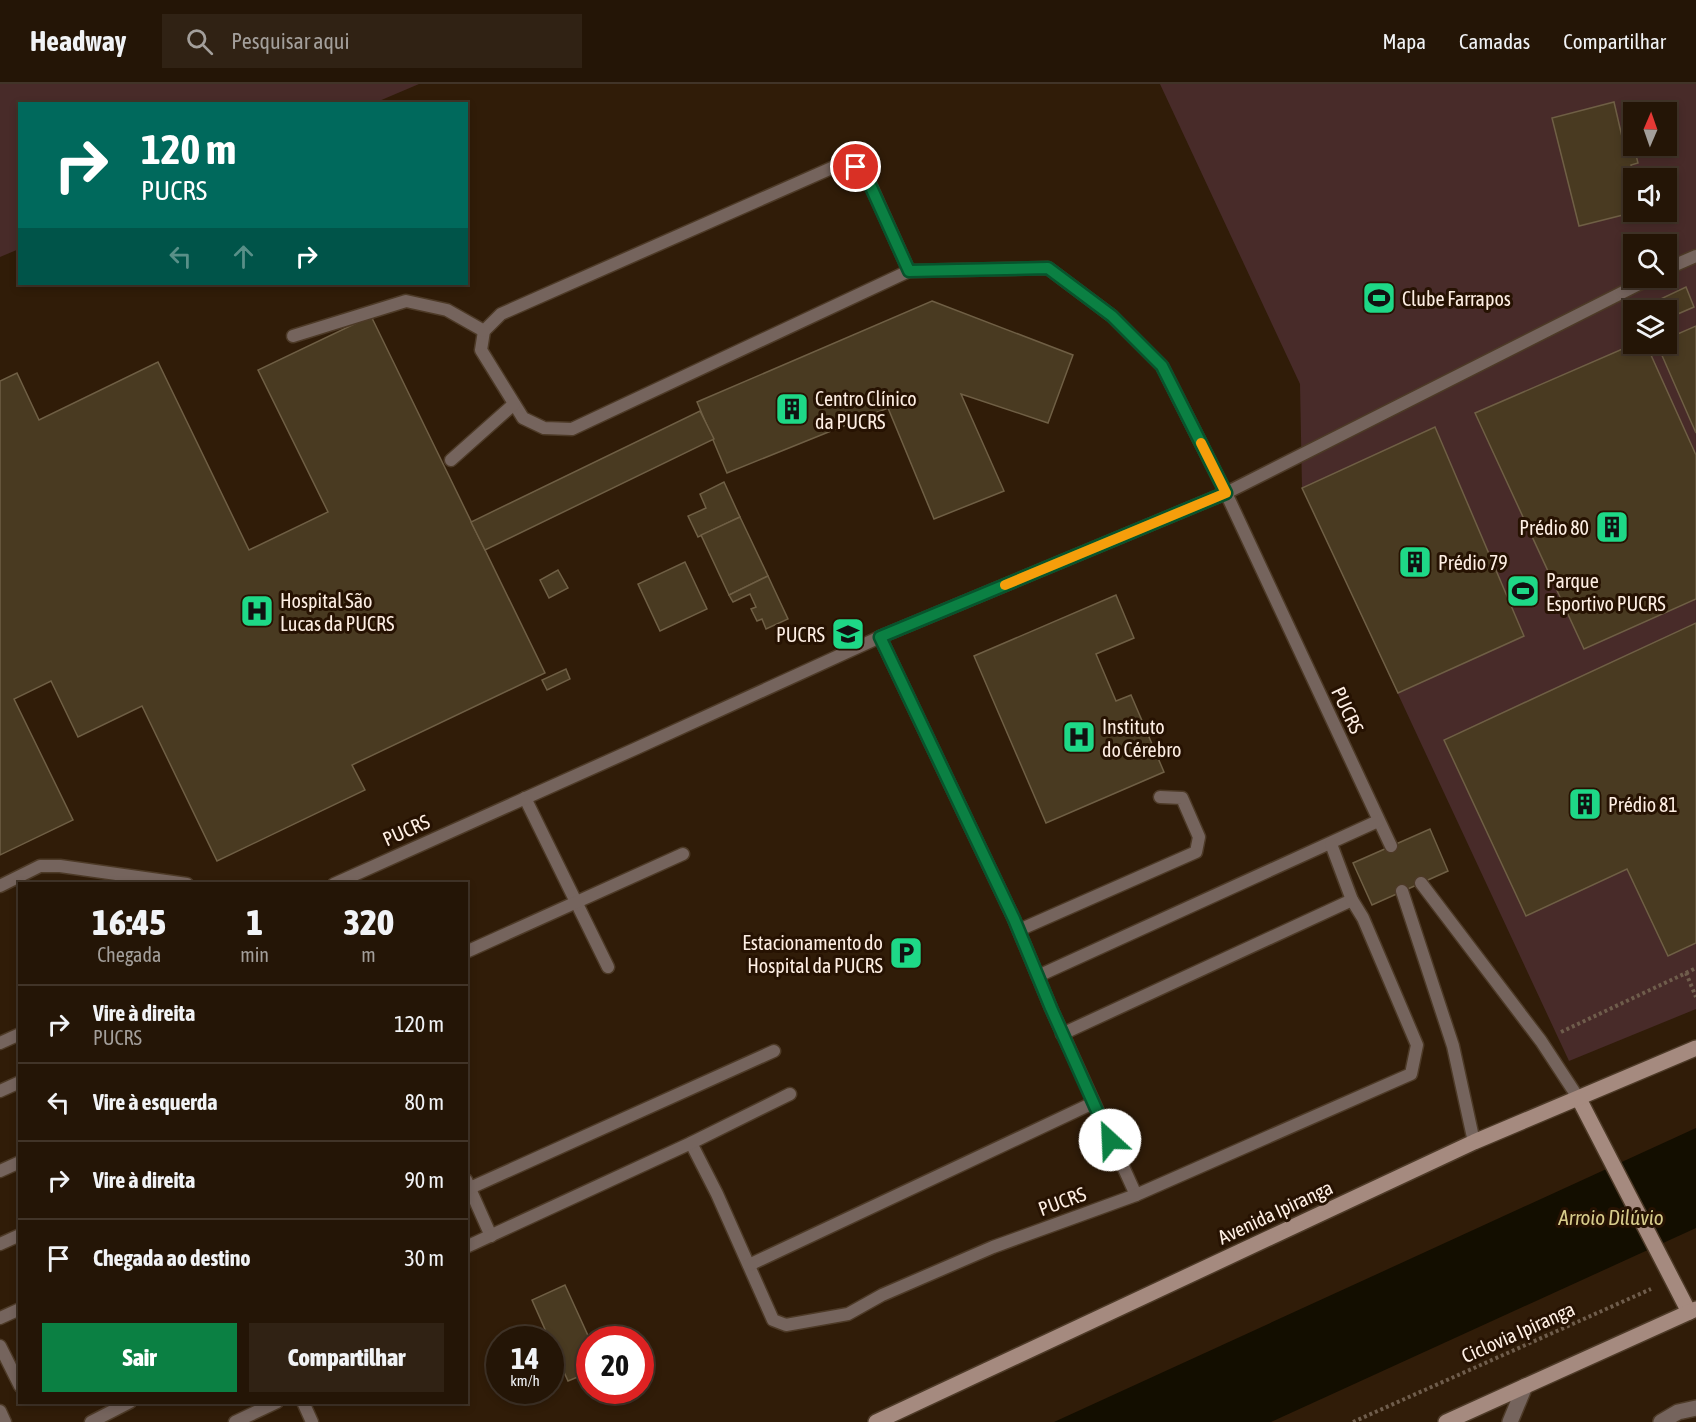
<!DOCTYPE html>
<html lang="pt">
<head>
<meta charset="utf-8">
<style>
	body { margin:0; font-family:"Asap Condensed",sans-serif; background:#302214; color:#f1f3f6; height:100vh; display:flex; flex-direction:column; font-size:22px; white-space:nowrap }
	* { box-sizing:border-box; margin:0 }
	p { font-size:20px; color:#a39f9b }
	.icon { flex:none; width:33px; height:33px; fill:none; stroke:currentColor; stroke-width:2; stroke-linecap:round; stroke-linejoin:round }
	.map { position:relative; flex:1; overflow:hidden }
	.panel { position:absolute; left:18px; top:798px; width:450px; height:522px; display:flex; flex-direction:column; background:#241506; border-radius:0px; box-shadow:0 3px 9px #0003,0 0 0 2px #413428 }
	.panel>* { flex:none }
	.guide { position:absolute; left:18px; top:18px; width:450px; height:183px; border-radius:0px; box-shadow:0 3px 9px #0003,0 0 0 2px #413428; background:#00695c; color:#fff; overflow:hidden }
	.needle { width:39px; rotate:2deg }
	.fabs { position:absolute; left:1623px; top:18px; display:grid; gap:12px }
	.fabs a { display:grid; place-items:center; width:54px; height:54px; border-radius:0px; background:#241506; box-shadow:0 3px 9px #0003,0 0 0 2px #413428; font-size:30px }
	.speed { position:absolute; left:486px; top:1242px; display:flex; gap:12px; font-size:30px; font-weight:700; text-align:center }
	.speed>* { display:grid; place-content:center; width:78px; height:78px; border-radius:50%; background:#241506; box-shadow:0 3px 9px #0003,0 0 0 2px #413428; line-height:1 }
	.speed small { font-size:15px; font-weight:400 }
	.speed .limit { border:9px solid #d22; background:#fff; color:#111 }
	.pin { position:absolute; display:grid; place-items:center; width:51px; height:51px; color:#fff; margin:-26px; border:3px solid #fff; border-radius:50%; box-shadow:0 2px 6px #0007 }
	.me { position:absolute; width:66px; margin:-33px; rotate:335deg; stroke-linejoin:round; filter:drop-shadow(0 0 4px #0008) }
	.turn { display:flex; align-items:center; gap:21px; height:126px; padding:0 24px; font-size:27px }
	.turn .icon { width:78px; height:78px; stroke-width:2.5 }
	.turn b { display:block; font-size:42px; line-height:51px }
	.lanes { display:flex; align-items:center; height:57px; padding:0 24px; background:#0003; justify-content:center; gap:30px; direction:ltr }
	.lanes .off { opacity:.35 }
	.eta { display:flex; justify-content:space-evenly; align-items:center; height:102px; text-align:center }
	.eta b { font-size:36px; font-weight:800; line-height:42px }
	.action { display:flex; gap:12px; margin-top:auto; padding:12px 24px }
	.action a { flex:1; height:69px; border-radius:0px; background:#0b8043; color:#fff; font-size:24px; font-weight:800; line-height:69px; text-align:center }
	.action a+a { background:#302214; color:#f1f3f6 }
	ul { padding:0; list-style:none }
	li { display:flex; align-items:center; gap:18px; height:78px; padding:0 24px; border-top:2px solid #413428 }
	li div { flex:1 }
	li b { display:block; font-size:22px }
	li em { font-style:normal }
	header { display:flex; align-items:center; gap:36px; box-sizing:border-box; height:84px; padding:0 30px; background:#241506; border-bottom:2px solid #413428 }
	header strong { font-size:28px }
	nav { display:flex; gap:33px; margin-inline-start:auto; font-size:21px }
	.search { width:420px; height:54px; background:#302214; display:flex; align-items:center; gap:15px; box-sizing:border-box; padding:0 21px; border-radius:0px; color:#a39f9b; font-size:22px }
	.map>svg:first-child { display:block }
	.green { fill:#482b29; fill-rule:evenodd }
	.water { fill:#130e00 }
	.building { fill:#493a21; stroke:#6f5f45; stroke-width:1.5 }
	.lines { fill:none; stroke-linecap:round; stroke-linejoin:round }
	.service-casing { stroke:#4d3a27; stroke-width:15 }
	.minor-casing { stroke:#4d3a27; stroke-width:18 }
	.secondary-casing { stroke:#4d3a27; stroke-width:18 }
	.path { stroke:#6f5d4c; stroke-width:4; stroke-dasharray:3 3; stroke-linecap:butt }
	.service { stroke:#75645d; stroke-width:12 }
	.minor { stroke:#75645d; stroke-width:15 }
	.secondary { stroke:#a58a7f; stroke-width:15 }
	.route-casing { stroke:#07532c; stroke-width:15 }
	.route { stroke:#0b8043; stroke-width:10 }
	.slow { stroke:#f59e0b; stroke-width:10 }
	.labels { text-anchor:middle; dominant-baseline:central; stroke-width:6; stroke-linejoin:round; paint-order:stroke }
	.poi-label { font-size:20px; fill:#feefe4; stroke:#261202; text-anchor:start }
	.street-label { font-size:20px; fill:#feefe4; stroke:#261202 }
	.water-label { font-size:21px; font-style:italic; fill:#d7cc8b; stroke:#261202 }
</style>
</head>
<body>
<header>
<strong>Headway</strong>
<div class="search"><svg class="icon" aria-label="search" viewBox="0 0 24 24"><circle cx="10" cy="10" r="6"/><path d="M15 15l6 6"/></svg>Pesquisar aqui</div>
<nav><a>Mapa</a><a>Camadas</a><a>Compartilhar</a></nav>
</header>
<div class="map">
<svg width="1696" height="1338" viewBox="0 0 1696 1338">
	<rect width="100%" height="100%" fill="#301c08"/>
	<!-- green -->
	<g class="green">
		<polygon points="0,0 419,0 372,20 20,20 19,165 0,173"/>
		<path d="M1160,0H1696V925L1569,977L1302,404L1300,300ZM1634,28H1666V62H1634ZM1634,94H1666V128H1634ZM1634,160H1666V194H1634ZM1634,226H1666V260H1634Z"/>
	</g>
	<!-- water -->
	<polygon class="water" points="1696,1044 1696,1144 1271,1338 1054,1338"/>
	<!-- building -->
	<g class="building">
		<polygon points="1614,18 1623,57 1632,55 1638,79 1631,81 1634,94 1634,128 1635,128 1579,142 1552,34"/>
		<polygon points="1686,203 1694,223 1666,235 1666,226 1656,226 1652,219"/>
		<polygon points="932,217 1073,271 1048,339 961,310 1004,407 934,435 888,324 727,389 697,318"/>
		<polygon points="371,232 545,589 352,681 365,706 217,777 142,622 78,653 51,597 14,615 73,736 0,771 0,297 17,289 39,336 158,278 249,466 328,428 258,286"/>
		<polygon points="1696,242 1696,349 1657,260 1666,260 1666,255"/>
		<polygon points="1634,260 1646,260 1696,371 1696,515 1584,565 1475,329"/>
		<polygon points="700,327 714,355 485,466 471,438"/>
		<polygon points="1435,343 1524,552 1398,609 1302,404"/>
		<polygon points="724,398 740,433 698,453 688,432 706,424 700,410"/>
		<polygon points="740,433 768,492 729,511 701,451"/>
		<polygon points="685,478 707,525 660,547 638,500"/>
		<polygon points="558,486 568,504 549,514 540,496"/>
		<polygon points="768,492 788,535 766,545 762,535 757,537 751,525 756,523 750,510 733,518 729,511"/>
		<polygon points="1116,511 1134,554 1096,570 1116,617 1131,611 1164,688 1046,739 974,572"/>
		<polygon points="1696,539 1696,859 1668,872 1627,785 1526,832 1444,656"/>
		<polygon points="566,585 570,595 547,606 542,596"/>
		<polygon points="1430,745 1448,787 1372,821 1353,779"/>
		<polygon points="565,1201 590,1256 590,1288 568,1297 532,1216"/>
	</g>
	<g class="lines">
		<defs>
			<g id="service">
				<polyline points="1666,185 1696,172"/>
				<polyline points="909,187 866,91 856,83 843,79 501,230 484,247 481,266 523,334 544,344 572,345 909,187 1048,184 1112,232 1162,282 1226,409 1651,194"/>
				<polyline points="293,252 406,217 447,226 484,247"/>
				<polyline points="451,376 514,320"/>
				<polyline points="880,553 1014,835 1051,924 1136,1111"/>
				<polyline points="525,714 608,883"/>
				<polyline points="1421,799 1541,957 1579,1015"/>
				<polyline points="334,800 637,664 880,553 1226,409 1391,762"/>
				<polyline points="0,802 40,782 60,782 187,800"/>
				<polyline points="1402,807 1453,962 1474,1058"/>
				<polyline points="1019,846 1196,768 1199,753 1182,714 1160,713"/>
				<polyline points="466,868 683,770"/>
				<polyline points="1038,892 1378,737"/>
				<polyline points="1062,950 1352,816"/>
				<polyline points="0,959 20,950"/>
				<polyline points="0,1007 20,998"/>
				<polyline points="691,1059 717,1110 773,1236 786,1241 848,1230 882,1211 993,1163 1136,1111 1411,990 1417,961 1363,834 1352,816 1331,760"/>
				<polyline points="0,1087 20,1078"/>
				<polyline points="466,1096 491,1152"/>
				<polyline points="470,1104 774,967"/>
				<polyline points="0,1160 20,1151"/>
				<polyline points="466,1163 691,1059 790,1010"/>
				<polyline points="749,1181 1093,1019"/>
				<polyline points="0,1234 20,1225"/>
				<polyline points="0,1262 20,1302"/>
				<polyline points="303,1318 312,1338"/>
				<polyline points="0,1327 5,1338"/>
				<polyline points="91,1338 130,1318"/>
				<polyline points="235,1338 277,1318"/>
			</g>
			<g id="minor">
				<polyline points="1510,1338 1525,1302"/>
				<polyline points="1661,1338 1678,1328 1696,1324"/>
			</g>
			<g id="secondary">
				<polyline points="1579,1015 1689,1228"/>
				<polyline points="876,1338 1474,1058 1696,964"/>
				<polyline points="1446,1338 1696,1225"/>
			</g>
		</defs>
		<!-- service casing -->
		<use href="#service" class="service-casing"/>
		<!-- minor casing -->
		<use href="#minor" class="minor-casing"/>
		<!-- secondary casing -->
		<use href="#secondary" class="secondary-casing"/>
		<!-- path -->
		<g class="path">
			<polyline points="1686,889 1696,884"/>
			<polyline points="1561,948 1686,889 1696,913"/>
			<polyline points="1353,1338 1651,1205"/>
		</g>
		<!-- service -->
		<use href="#service" class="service"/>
		<!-- minor -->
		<use href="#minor" class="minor"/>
		<!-- secondary -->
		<use href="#secondary" class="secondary"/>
	</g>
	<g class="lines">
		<defs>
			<polyline id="route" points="856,83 866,92 909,187 1048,184 1112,232 1162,282 1226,409 880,553 1014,835 1051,924 1110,1056"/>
		</defs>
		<!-- route casing -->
		<use href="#route" class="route-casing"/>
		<!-- route -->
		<use href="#route" class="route"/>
		<!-- slow -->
		<polyline class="slow" points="1005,501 1226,409 1201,359"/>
	</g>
	<!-- icons -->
	<defs>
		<symbol id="stadium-square" viewBox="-11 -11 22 22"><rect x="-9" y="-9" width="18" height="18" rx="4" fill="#1ed887" stroke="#261202"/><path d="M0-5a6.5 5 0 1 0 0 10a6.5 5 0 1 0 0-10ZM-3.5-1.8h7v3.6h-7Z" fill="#111"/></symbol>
		<symbol id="building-square" viewBox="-11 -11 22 22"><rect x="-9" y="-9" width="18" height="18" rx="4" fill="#1ed887" stroke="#261202"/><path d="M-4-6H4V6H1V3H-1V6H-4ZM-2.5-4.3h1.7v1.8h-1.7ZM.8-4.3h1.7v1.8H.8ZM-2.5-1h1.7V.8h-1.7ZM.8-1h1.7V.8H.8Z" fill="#111"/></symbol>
		<symbol id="hospital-square" viewBox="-11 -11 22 22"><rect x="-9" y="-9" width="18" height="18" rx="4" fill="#1ed887" stroke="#261202"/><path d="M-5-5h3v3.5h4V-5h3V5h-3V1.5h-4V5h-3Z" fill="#111"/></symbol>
		<symbol id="university-square" viewBox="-11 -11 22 22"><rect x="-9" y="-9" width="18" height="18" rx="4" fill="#1ed887" stroke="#261202"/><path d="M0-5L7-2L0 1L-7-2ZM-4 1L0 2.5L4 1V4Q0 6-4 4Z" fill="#111"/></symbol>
		<symbol id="parking-square" viewBox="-11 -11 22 22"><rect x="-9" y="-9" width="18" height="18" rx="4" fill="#1ed887" stroke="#261202"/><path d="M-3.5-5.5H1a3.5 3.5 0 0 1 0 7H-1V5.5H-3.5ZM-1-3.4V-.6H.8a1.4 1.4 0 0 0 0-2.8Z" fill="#111"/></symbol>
	</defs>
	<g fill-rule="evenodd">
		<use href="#stadium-square" x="1360" y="195" width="38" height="38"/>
		<use href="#building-square" x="773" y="306" width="38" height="38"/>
		<use href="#building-square" x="1593" y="424" width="38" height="38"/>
		<use href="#building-square" x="1396" y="459" width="38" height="38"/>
		<use href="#stadium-square" x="1504" y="488" width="38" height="38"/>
		<use href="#hospital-square" x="238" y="508" width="38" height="38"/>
		<use href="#university-square" x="829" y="531" width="38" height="38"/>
		<use href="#hospital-square" x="1060" y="634" width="38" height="38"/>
		<use href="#building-square" x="1566" y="701" width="38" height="38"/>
		<use href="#parking-square" x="887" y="850" width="38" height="38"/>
	</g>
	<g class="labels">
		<!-- poi labels -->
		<g class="poi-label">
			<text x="1402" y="214">Clube Farrapos</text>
			<text x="815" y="314">Centro Clínico<tspan x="815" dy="23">da PUCRS</tspan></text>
			<text x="1589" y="443" text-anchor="end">Prédio 80</text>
			<text x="1438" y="478">Prédio 79</text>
			<text x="1546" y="496">Parque<tspan x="1546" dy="23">Esportivo PUCRS</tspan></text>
			<text x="280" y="516">Hospital São<tspan x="280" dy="23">Lucas da PUCRS</tspan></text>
			<text x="825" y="550" text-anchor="end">PUCRS</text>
			<text x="1102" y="642">Instituto<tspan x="1102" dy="23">do Cérebro</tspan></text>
			<text x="1608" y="720">Prédio 81</text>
			<text x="883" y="858" text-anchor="end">Estacionamento do<tspan x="883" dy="23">Hospital da PUCRS</tspan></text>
		</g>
		<!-- street labels -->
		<g class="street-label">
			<text transform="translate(1348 626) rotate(65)">PUCRS</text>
			<text transform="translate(406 746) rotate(-24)">PUCRS</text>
			<text transform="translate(1062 1117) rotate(-20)">PUCRS</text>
			<text transform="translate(1275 1128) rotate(-25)">Avenida Ipiranga</text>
			<text transform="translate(1518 1248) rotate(-24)">Ciclovia Ipiranga</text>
		</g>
		<!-- water labels -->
		<g class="water-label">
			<text x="1611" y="1133">Arroio Dilúvio</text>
		</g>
	</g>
</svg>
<div class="fabs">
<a><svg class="needle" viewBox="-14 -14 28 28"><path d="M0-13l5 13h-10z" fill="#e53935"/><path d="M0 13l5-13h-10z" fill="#a39f9b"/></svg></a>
<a><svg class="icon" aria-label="sound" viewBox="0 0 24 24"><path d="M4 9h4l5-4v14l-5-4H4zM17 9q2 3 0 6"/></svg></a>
<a><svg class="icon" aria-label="search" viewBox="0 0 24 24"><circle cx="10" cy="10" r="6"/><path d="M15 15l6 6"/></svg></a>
<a><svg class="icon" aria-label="layers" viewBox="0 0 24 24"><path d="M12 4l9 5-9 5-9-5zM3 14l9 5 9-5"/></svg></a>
</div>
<div class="speed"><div>14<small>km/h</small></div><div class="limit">20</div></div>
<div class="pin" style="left:856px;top:83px;background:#d93025"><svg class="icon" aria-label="arrive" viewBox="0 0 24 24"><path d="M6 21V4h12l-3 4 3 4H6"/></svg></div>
<svg class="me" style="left:1110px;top:1056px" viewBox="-20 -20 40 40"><circle r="19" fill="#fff"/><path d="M0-13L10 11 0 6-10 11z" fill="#0b8043"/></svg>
<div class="guide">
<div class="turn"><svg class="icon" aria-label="right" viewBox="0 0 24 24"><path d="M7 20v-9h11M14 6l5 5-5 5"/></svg><div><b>120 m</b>PUCRS</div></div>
<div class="lanes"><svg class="icon off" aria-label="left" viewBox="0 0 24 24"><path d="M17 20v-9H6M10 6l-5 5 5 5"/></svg><svg class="icon off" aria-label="ahead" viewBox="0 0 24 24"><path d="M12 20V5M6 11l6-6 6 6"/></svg><svg class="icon" aria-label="right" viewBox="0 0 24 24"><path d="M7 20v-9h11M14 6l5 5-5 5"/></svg></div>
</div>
<section class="panel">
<div class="eta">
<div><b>16:45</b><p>Chegada</p></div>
<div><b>1</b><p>min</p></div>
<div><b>320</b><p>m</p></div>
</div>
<ul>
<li><svg class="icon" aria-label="right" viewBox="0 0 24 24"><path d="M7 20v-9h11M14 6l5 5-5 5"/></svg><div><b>Vire à direita</b><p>PUCRS</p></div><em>120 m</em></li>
<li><svg class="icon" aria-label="left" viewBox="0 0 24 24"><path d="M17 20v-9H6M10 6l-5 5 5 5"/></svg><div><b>Vire à esquerda</b></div><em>80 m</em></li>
<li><svg class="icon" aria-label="right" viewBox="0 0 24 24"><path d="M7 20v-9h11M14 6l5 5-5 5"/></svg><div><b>Vire à direita</b></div><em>90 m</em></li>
<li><svg class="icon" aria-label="arrive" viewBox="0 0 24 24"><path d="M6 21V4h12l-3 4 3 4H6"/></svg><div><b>Chegada ao destino</b></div><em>30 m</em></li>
</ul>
<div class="action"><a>Sair</a><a>Compartilhar</a></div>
</section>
</div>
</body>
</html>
